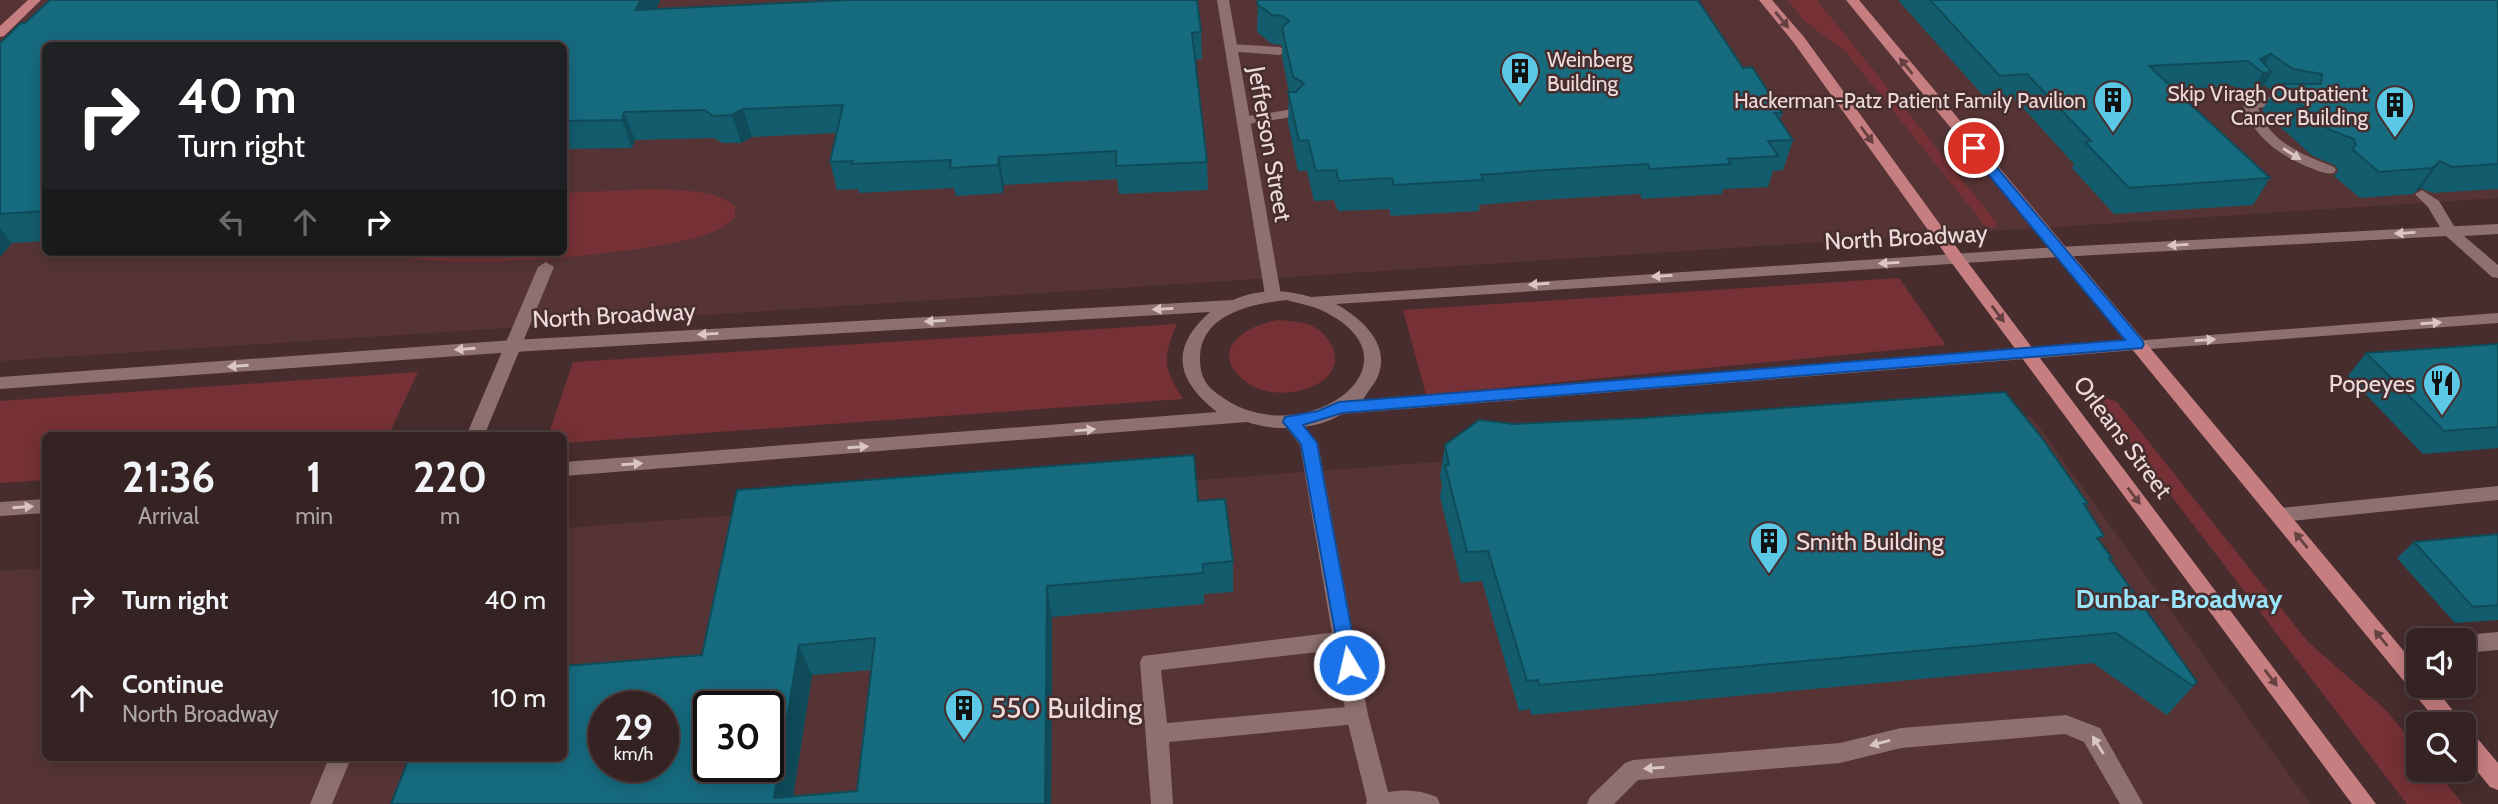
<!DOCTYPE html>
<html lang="en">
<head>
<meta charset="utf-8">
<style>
	body { margin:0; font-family:Cabin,sans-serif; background:#402f2f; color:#f1f3f6; height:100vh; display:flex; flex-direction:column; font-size:26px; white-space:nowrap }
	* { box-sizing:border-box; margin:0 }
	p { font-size:23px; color:#aaa4a5 }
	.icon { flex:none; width:38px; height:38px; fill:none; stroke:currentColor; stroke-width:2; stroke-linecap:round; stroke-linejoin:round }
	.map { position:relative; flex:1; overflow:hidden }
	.side { position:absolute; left:42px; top:432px; width:525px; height:329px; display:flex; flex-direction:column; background:#352222; border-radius:10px; box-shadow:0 4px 18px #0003,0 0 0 2px #4f3f40 }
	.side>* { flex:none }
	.hud { position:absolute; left:42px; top:42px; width:525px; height:214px; border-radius:10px; box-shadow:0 4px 18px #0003,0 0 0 2px #4f3f40; background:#202124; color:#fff; overflow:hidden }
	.controls { position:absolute; left:2406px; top:628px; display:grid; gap:14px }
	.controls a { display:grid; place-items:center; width:70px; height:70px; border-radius:10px; background:#352222; box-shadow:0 4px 18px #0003,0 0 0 2px #4f3f40; font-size:35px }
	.speed { position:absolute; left:588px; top:691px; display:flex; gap:14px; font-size:35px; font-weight:700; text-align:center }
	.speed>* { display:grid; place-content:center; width:91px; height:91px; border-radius:50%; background:#352222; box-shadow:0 4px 18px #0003,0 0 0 2px #4f3f40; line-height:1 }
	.speed small { font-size:18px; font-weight:400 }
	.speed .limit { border:4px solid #111; border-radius:10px; background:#fff; color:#111 }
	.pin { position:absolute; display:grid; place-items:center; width:60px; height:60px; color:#fff; margin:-30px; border:4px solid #fff; border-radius:50%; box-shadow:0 2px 7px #0007 }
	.me { position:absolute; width:77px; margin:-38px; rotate:351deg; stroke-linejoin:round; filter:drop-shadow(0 0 5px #0008) }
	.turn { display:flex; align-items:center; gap:24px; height:147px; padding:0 21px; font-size:32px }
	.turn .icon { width:91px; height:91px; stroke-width:2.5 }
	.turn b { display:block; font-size:49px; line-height:60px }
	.lanes { display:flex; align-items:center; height:66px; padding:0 21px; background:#0003; justify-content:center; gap:35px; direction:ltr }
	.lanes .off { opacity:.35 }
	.eta { display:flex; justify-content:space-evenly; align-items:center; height:119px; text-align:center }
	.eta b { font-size:42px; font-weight:700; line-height:49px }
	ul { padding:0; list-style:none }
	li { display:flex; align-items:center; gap:21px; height:98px; padding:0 21px }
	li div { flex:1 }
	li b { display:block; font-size:26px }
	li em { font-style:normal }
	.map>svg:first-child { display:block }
	.built { fill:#563435; fill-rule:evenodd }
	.green { fill:#753135 }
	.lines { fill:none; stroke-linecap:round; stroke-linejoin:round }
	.service { fill:#8e7070; fill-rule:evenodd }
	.pedestrian { fill:#8e7070; fill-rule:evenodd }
	.minor { fill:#8e7070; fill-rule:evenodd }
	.secondary { fill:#8e7070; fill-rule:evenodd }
	.primary { fill:#c77e80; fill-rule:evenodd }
	.wall { fill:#135c6d; fill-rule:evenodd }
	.shaded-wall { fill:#0f4b59 }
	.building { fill:#166b7f; stroke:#0f4b59; stroke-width:2; fill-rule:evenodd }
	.oneway { fill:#674142 }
	.oneway2 { fill:#d9c6c5 }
	.route { fill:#1a73e8; stroke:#114b97; stroke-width:2 }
	.labels { text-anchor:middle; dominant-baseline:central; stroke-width:5; stroke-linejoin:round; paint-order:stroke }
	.far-poi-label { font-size:21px; fill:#ecdbda; stroke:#472d2d; text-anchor:end }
	.street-label { font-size:24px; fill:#ecdbda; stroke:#472d2d }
	.poi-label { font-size:24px; fill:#ecdbda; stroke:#472d2d; text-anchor:end }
	.neighbourhood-label { font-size:26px; font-weight:bold; fill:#99e4fa; stroke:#472d2d }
	.near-poi-label { font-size:28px; fill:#ecdbda; stroke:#472d2d; text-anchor:start }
</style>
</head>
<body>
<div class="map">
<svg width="2498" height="804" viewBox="0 0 2498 804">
	<rect width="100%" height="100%" fill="#472d2d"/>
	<!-- built -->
	<g class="built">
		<path d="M0,0H2498V198L0,361ZM46,46H564V252H46Z"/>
		<path d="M2032,417L2310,804H0V571L45,568L46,758H564V528ZM604,707H663V766H604ZM709,707H768V766H709Z"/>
	</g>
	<!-- green -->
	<g class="green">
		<polygon points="1788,0 1817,0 1997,223 1996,228 1987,228 1846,52 1804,21"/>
		<path d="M651,189C678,191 713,188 735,206V217C727,225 719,230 708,234C652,254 437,274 384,252H564V193Z"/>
		<polygon points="1899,278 1946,345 1426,395 1403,310"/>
		<path d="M1278,320C1289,321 1300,321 1310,325C1330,334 1345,358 1327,377C1308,396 1267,398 1246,382C1206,351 1245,325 1278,320Z"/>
		<path d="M1177,324C1162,359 1163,366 1183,399L564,443V436H548L573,362Z"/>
		<polygon points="418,372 388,436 46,436 45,480 0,483 0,401"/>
		<polygon points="2107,398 2117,402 2308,642 2387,711 2418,749 2418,770 2435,770 2463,804 2407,804 2101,404"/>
	</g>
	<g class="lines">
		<!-- service -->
		<g class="service">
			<polygon points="1231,44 1280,47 1286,51 1280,55 1226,51 1225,48"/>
			<path d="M2272,97L2294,100L2296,103C2288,110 2269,106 2258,108C2269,142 2303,155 2334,167L2336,170L2334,173C2325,175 2317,170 2308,167C2278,154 2254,137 2243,105L2245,102Z"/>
			<polygon points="1293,109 1300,113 1298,116 1243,125 1236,121 1243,117"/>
			<polygon points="2422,190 2439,201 2457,231 2454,234 2444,234 2428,207 2415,194"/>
			<polygon points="2498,486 2498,500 2280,522 2273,520 2271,515 2273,510 2280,508"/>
			<polygon points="1345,631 1352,634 1355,640 1352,646 1345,649 1161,670 1167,723 1357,706 1365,708 1368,715 1365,722 1357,724 1169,742 1173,804 1151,804 1140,662 1143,656"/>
			<polygon points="2066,715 2100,728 2143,804 2120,804 2084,742 2065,734 1901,748 1840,763 1638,780 1614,804 1587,804 1590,797 1625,763 1633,760 1840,743 1901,728"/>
		</g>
		<!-- pedestrian -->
		<g class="pedestrian">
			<polygon points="546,262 554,267 484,436 466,436 538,267"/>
			<polygon points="2498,632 2498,650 2464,653 2464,640 2455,640 2464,635"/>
			<polygon points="329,758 351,758 332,804 310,804"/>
		</g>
		<!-- minor -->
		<g class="minor">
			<polygon points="1217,0 1229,0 1281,295 1273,300 1265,295"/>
			<path d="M1291,416L1297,417L1318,443L1368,715L1388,792C1404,789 1421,790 1437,797L1440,804H1366L1367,801L1346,715L1300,445L1282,422L1285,417Z"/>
		</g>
		<!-- secondary -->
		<g class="secondary">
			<path d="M2498,224V234L2464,236L2498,265V278L2492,277L2446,236L2058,257L1336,304C1361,318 1391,344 1378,376C1375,384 1367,392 1363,400L2498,313V323L2136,350L1342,414C1317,430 1275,432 1247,422L564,476V462L1217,412C1176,380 1169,348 1210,312L513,352L0,389V377L513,340L1233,300C1259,289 1284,289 1311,297L2058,247ZM1287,300C1300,304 1315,306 1327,313C1428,366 1300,456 1219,395C1206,386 1200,376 1200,360C1199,314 1251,304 1287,300Z"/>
			<polygon points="46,499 46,513 0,516 0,502"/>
		</g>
		<!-- primary -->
		<g class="primary">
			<polygon points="28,0 41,0 4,36 0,37 0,26"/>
			<polygon points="1759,0 1772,0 1804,37 1963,256 2376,804 2352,804 1951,262 1794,43"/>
			<polygon points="1846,0 1859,0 2418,668 2418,686 2434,686 2463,724 2439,724"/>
			<polygon points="2464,729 2472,732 2498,763 2498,790 2490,787 2464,755"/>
		</g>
	</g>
	<!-- wall -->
	<g class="wall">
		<polygon points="50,0 660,0 656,9 1201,32 1202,59 1195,60 1207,162 1208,190 1119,194 1117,179 1004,185 1003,193 956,196 954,188 859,193 858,189 837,190 830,162 836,133 752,137 741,143 722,143 714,138 635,140 632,148 564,149 564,46 46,46 46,241 12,243 0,257 0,43 25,23"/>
		<polygon points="1258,0 1698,0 1743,68 1782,113 1780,120 1793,140 1783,170 1773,171 1768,187 1723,189 1722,194 1642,199 1640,194 1525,201 1479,205 1479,211 1391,216 1389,209 1338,211 1334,200 1314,201 1307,171 1298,171 1288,122 1289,92 1282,57 1282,45 1272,44 1257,32"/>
		<polygon points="1898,0 2498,0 2498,189 2432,193 2421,188 2413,194 2360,198 2334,176 2338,171 2336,166 2311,155 2262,110 2273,92 2264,85 2256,97 2248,99 2233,86 2174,90 2270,178 2253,205 2114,214 2072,168 2074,164 2016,100 1988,101"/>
		<polygon points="2498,344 2498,448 2423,454 2348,376 2366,353"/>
		<polygon points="1445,445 2086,507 2100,542 2112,558 2110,560 2197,682 2167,715 2093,663 1531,715 1530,709 1519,711 1482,581 1461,583 1440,497 1442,485 1440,476"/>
		<path d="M1198,501L1233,561V592L1204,594V604L1052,617L1051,804H391L702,655ZM871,670L857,791L793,797L812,675Z"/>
		<polygon points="2498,534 2498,620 2455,623 2397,558 2414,542"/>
	</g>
	<!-- shaded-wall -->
	<g class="shaded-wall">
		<polygon points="640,0 660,0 645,37 636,10"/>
		<polygon points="2271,54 2260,71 2260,59"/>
		<polygon points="2272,72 2256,97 2248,99 2263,73"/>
		<polygon points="743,109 752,137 741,143 732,115"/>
		<polygon points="624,112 635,140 632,148 622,120"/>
		<polygon points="999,157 1004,185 1003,193 998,165"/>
		<polygon points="2440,161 2421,188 2413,194 2432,168"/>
		<polygon points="0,228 12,243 0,257"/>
		<polygon points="1047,586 1052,617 1051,804 1045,804"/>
		<polygon points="799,645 812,675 792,804 774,798"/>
	</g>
	<!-- building -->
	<g class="building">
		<polygon points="50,0 640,0 636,10 847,0 1197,0 1201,32 1192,33 1207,162 1116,166 1116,151 999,157 998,165 950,168 951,160 852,164 853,161 830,162 843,105 743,109 732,115 713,116 705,110 624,112 622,120 564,121 564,46 46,46 46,211 0,214 0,43 21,23 25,23"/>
		<polygon points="1258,0 1698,0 1743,68 1752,67 1782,113 1775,113 1793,140 1768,141 1778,156 1728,159 1731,164 1650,169 1648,164 1531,171 1481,175 1483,180 1394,185 1392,178 1339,181 1336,170 1316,171 1308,140 1299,141 1288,92 1296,92 1304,83 1293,77 1282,28 1289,21 1282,16 1272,15 1257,4"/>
		<polygon points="1930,0 2498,0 2498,164 2452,167 2440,161 2432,168 2379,172 2352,149 2356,145 2354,139 2328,129 2278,84 2321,84 2322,74 2293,69 2271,54 2260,59 2272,72 2263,73 2248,61 2149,66 2270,178 2129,188 2085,142 2091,141 2027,74 2000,76"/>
		<polygon points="2498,344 2498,427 2444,431 2366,353"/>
		<polygon points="2005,392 2042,438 2088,504 2084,504 2104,536 2097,538 2112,558 2109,558 2197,682 2193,686 2116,633 1539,685 1538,680 1527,681 1488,551 1467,552 1445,465 1449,465 1445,445 1479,420 1514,424 1644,418"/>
		<path d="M1194,455L1198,501L1225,499L1233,561L1203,564V573L1047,586L1045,804H391L409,758H564V666L702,655L737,490ZM875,638L857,791L774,798L799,645ZM604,707H663V766H604ZM709,707H768V766H709Z"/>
		<polygon points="2498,534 2498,605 2473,607 2414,542"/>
	</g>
	<!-- one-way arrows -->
	<defs><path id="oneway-solid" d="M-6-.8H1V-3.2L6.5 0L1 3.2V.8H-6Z" transform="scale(1.75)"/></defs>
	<g class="oneway">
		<use href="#oneway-solid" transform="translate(1782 20) rotate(50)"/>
		<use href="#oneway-solid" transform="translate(1906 66) rotate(-129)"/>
		<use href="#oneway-solid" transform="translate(1867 135) rotate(54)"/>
		<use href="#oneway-solid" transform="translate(1998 314) rotate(53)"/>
		<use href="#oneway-solid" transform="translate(2134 496) rotate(53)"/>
		<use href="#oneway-solid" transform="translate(2301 540) rotate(-129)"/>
		<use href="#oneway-solid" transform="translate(2381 638) rotate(-129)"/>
		<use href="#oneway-solid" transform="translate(2271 678) rotate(53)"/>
	</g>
	<g class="oneway2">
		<use href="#oneway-solid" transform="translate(2292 154) rotate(32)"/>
		<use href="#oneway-solid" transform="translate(2405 233) rotate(177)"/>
		<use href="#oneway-solid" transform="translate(2178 245) rotate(177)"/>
		<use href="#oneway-solid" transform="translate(1889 263) rotate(177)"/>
		<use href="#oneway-solid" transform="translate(1662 276) rotate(177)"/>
		<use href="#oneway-solid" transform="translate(1539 284) rotate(176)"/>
		<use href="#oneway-solid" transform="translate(1163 309) rotate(177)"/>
		<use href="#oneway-solid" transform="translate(935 321) rotate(177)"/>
		<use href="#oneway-solid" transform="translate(2431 323) rotate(-4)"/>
		<use href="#oneway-solid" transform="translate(708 334) rotate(177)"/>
		<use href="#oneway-solid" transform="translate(2205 340) rotate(-4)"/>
		<use href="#oneway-solid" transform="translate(465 349) rotate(176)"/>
		<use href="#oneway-solid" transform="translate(238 366) rotate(176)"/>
		<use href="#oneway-solid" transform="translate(1085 430) rotate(-5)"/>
		<use href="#oneway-solid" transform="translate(858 447) rotate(-4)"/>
		<use href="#oneway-solid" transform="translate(632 464) rotate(-4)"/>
		<use href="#oneway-solid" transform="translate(23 507) rotate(-4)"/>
		<use href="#oneway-solid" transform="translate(1880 743) rotate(166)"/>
		<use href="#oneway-solid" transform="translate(2098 745) rotate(-122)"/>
		<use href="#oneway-solid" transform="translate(1654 768) rotate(176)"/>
	</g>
	<!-- route -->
	<polygon class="route" points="1974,144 1978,145 2142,340 2144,344 2142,348 1342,413 1303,425 1317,443 1358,665 1355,671 1349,673 1342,671 1301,444 1283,422 1285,417 1318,411 1339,402 2125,340 1969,151 1967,148"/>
	<!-- icons -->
	<defs>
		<symbol id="building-pin" viewBox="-11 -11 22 30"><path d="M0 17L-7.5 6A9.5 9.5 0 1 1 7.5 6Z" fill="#5bc8e6" stroke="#472d2d"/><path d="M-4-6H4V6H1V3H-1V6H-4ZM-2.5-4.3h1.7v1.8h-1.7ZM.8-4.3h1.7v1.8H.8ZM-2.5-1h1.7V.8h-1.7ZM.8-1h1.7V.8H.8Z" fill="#111"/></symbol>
		<symbol id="restaurant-pin" viewBox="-11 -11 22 30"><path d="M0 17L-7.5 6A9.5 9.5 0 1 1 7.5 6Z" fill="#5bc8e6" stroke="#472d2d"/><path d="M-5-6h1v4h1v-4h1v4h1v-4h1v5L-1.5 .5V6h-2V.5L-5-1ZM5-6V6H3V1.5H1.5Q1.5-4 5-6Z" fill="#111"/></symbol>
	</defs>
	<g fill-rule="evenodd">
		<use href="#building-pin" x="1498" y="49" width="44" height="60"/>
		<use href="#building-pin" x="2091" y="78" width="44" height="60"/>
		<use href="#building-pin" x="2373" y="83" width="44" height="60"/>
		<use href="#restaurant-pin" x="2420" y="361" width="44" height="60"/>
		<use href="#building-pin" x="1747" y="519" width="44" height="60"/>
		<use href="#building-pin" x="942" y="686" width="44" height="60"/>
	</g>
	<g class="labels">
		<!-- far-poi labels -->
		<g class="far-poi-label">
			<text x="1547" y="59" text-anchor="start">Weinberg<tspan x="1547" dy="24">Building</tspan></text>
			<text x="2368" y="93">Skip Viragh Outpatient<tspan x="2368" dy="24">Cancer Building</tspan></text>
			<text x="2086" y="100">Hackerman-Patz Patient Family Pavilion</text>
		</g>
		<!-- street labels -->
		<g class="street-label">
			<text transform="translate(1270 144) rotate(80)">Jefferson Street</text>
			<text transform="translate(1906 237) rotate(-3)">North Broadway</text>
			<text transform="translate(614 315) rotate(-3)">North Broadway</text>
			<text transform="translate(2123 437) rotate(53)">Orleans Street</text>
		</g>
		<!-- poi labels -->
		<g class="poi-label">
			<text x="2415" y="383">Popeyes</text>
			<text x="1796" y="541" text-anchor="start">Smith Building</text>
		</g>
		<!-- neighbourhood labels -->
		<g class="neighbourhood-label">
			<text x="2179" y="599">Dunbar-Broadway</text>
		</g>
		<!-- near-poi labels -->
		<g class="near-poi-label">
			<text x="991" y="708">550 Building</text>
		</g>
	</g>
</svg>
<div class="controls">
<a><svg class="icon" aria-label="sound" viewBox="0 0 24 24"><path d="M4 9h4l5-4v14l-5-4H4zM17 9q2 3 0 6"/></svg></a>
<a><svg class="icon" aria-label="search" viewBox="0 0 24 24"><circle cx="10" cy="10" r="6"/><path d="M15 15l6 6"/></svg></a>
</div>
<div class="speed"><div>29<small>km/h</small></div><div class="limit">30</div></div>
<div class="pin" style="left:1974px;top:148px;background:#d93025"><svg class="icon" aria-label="arrive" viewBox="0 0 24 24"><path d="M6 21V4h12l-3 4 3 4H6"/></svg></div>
<svg class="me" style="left:1349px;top:665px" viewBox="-20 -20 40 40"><circle r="17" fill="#1a73e8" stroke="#fff" stroke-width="3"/><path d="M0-11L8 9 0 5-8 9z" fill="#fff"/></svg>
<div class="hud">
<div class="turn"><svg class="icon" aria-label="right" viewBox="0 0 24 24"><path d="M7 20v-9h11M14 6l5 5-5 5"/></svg><div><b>40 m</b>Turn right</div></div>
<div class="lanes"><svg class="icon off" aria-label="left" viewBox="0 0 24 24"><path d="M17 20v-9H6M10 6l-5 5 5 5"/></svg><svg class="icon off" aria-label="ahead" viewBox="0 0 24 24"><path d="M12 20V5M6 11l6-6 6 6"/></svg><svg class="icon" aria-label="right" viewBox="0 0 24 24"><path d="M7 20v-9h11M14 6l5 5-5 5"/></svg></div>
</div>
<section class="side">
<div class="eta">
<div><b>21:36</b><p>Arrival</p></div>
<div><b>1</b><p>min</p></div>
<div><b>220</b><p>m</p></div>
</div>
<ul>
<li><svg class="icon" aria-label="right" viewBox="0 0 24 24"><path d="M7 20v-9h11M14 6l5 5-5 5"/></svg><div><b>Turn right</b></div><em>40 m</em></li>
<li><svg class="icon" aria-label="ahead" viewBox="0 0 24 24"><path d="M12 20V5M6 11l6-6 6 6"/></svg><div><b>Continue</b><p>North Broadway</p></div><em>10 m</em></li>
</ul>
</section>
</div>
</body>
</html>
